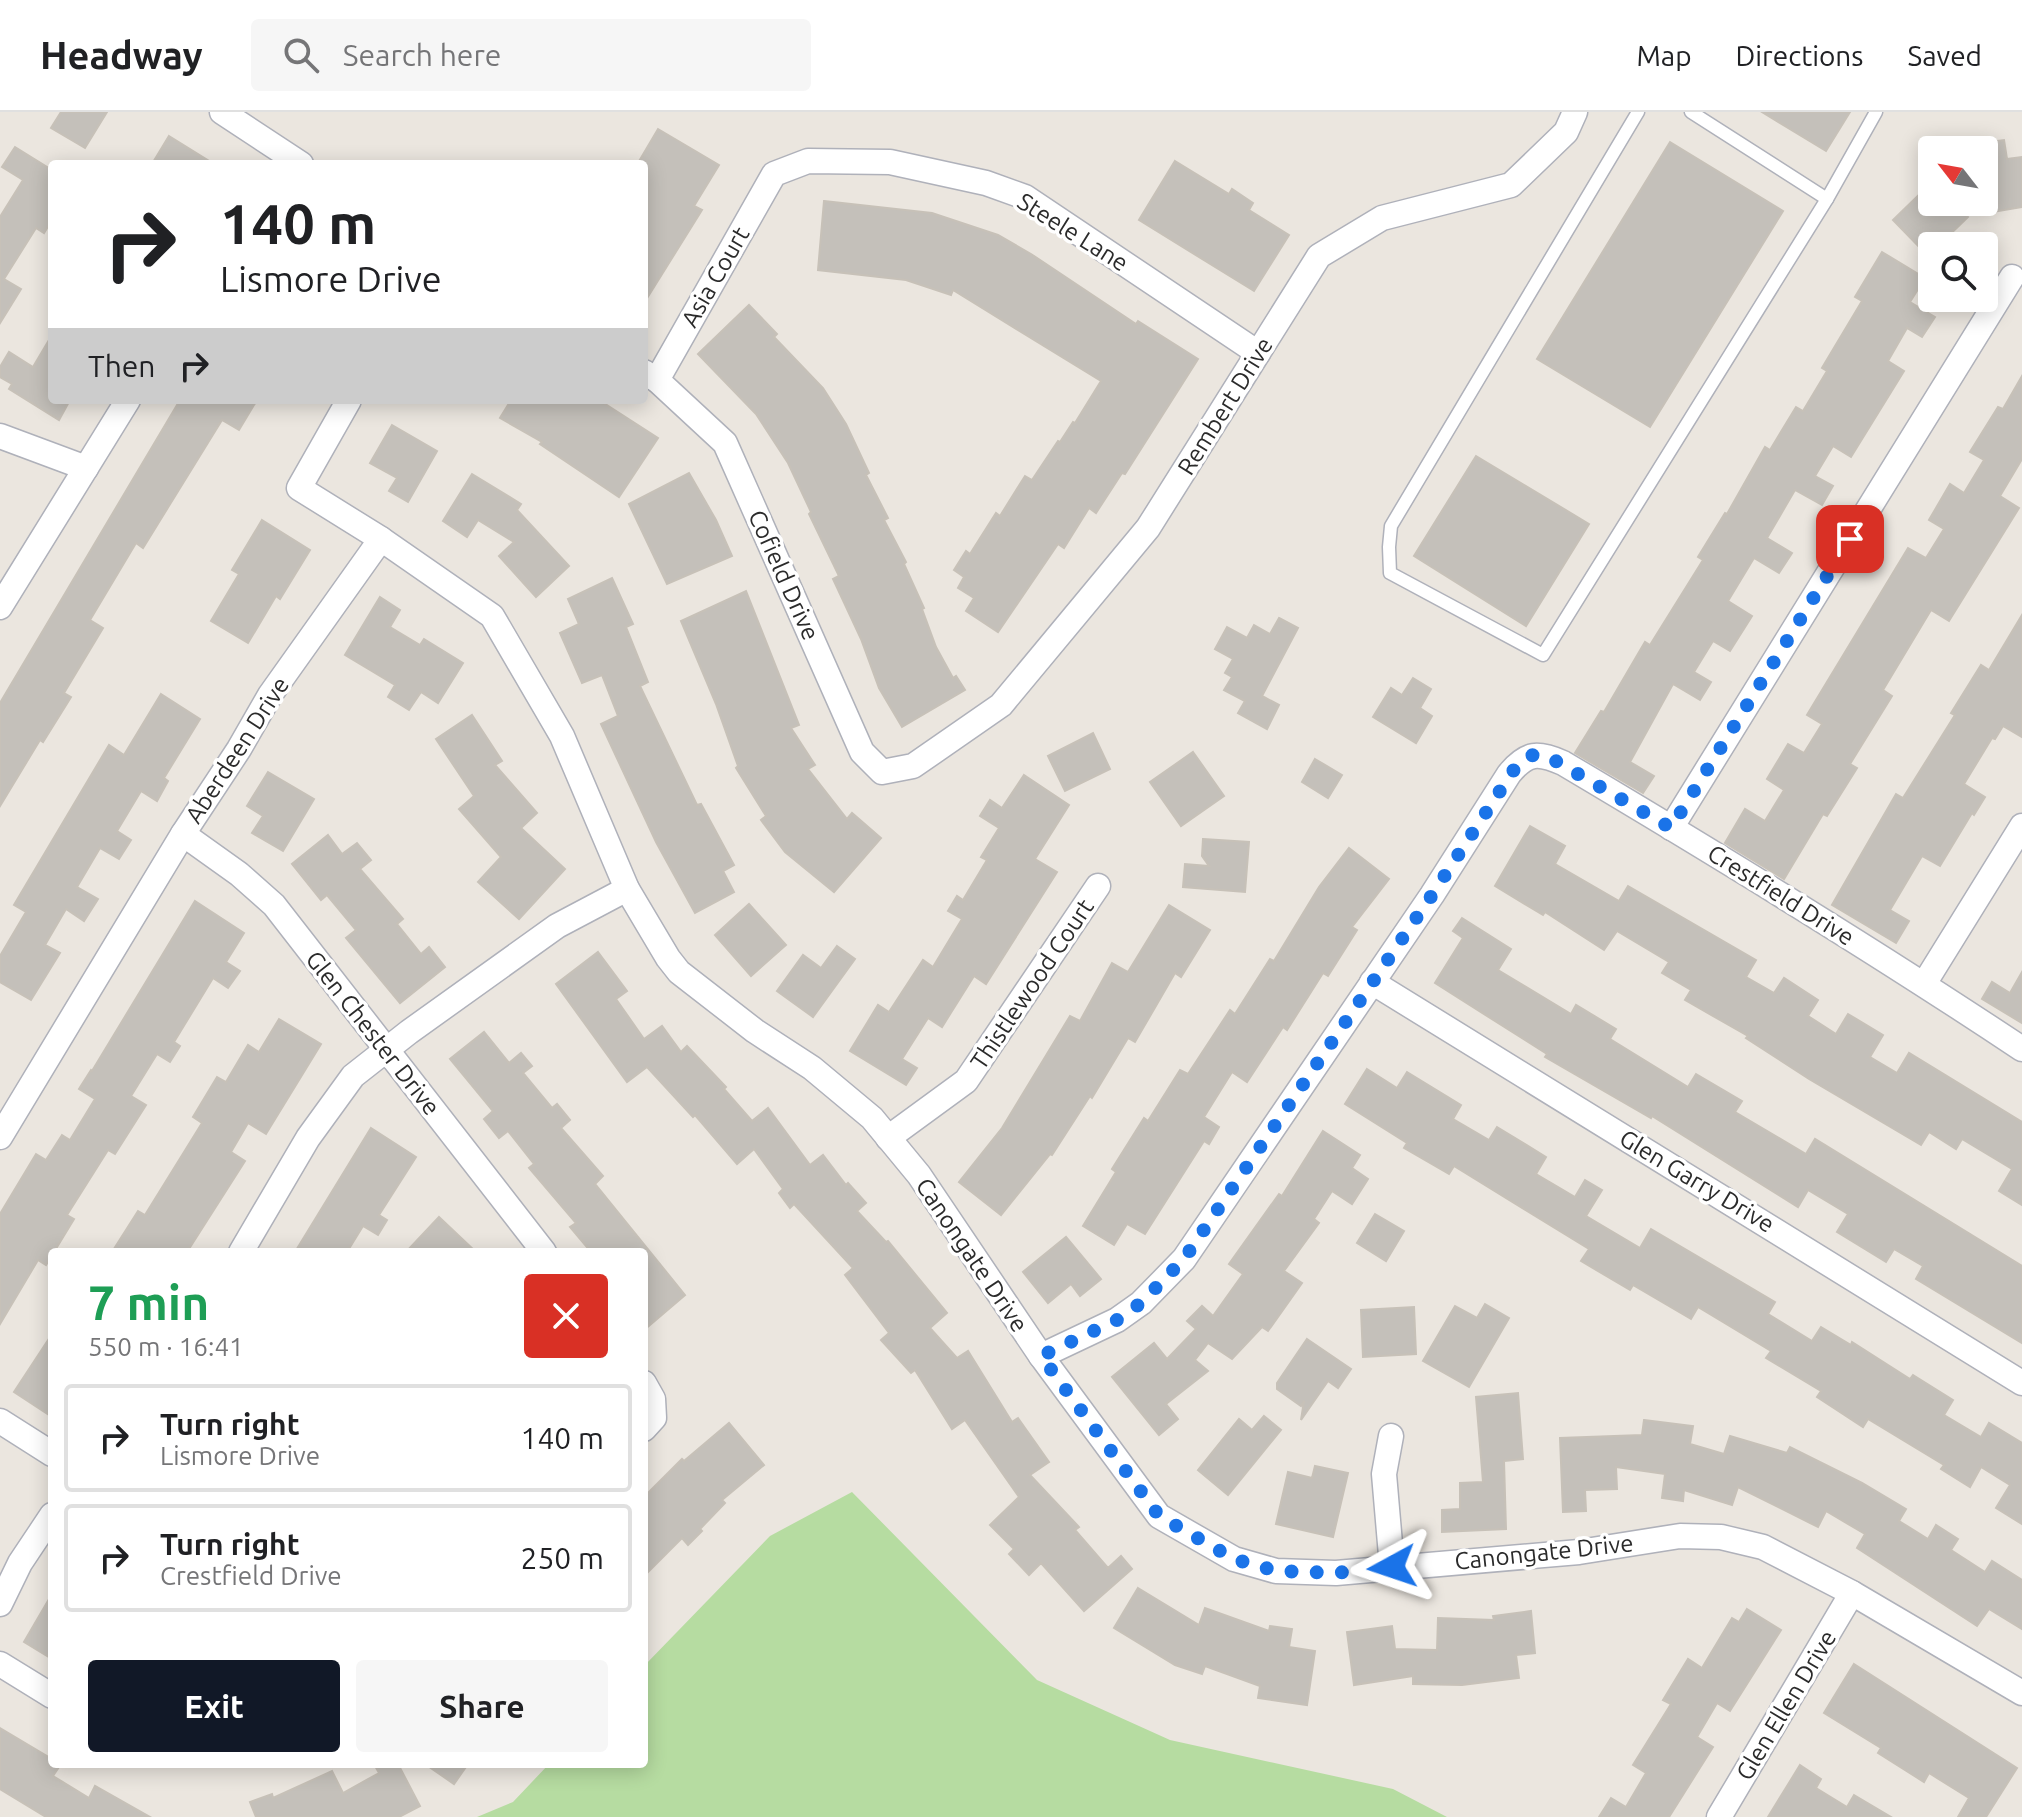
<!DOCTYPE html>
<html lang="en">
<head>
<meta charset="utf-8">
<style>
	body { margin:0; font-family:Ubuntu,sans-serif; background:#f6f6f6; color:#202124; height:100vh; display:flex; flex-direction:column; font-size:30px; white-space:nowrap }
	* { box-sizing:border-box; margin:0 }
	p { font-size:26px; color:#757577 }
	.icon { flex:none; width:44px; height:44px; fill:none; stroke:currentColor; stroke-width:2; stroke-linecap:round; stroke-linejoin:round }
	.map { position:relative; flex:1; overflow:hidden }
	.sheet { position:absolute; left:48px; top:1136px; width:600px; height:520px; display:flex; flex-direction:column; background:#fff; border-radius:8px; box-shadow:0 4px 20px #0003 }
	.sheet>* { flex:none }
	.guide { position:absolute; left:48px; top:48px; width:600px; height:244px; border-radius:8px; box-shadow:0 4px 20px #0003; background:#fff; color:#202124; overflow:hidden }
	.needle { width:52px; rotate:301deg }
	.buttons { position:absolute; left:1918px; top:24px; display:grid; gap:16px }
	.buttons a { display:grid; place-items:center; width:80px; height:80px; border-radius:8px; background:#fff; box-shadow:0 4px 20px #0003; font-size:40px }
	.pin { position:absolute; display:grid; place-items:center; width:68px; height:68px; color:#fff; margin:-34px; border-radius:16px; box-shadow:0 4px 12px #0006 }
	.me { position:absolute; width:88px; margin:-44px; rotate:265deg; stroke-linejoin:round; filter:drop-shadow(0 0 6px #0008) }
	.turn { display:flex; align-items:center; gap:28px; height:168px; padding:0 40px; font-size:36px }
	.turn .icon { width:104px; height:104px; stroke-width:2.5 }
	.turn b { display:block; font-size:56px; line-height:68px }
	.then { display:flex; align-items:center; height:76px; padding:0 40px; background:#0003; gap:16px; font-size:30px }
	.round { display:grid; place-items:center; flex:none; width:84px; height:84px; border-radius:8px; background:#f6f6f6 }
	.head { display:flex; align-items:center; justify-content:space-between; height:136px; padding:0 40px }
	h1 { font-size:48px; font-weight:600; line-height:60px; color:#1e9e55 }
	.button { display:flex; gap:16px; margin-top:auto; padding:16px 40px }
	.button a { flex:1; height:92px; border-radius:8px; background:#111827; color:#fff; font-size:32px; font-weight:600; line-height:92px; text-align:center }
	.button a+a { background:#f6f6f6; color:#202124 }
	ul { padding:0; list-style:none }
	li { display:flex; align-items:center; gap:24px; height:108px; margin:0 16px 12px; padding:0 24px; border:4px solid #e0e0e0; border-radius:8px }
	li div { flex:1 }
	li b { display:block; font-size:30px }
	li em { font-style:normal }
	header { display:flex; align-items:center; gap:48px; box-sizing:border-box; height:112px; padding:0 40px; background:#fff; border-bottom:2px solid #e0e0e0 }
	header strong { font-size:38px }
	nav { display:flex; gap:44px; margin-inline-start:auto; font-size:28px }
	.search { width:560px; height:72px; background:#f6f6f6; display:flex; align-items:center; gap:20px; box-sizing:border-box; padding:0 28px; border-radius:8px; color:#757577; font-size:30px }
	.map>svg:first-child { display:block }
	.green { fill:#b6dca1 }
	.building { fill:#c4c0ba; stroke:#c7c1b8; stroke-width:2 }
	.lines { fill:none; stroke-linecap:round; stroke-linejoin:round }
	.service-casing { stroke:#afb1ba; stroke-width:15 }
	.minor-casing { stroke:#afb1ba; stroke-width:27 }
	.service { stroke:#fff; stroke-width:12 }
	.minor { stroke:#fff; stroke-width:24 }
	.route { stroke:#1a73e8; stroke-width:14; stroke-dasharray:0 25.2 }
	.labels { text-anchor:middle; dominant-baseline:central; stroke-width:7; stroke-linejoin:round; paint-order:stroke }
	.street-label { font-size:24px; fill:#2b2b2b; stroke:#fff }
</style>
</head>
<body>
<header>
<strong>Headway</strong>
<div class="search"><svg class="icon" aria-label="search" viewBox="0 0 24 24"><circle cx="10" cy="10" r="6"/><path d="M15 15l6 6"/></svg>Search here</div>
<nav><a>Map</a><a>Directions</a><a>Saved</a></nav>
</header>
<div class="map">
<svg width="2022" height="1705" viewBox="0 0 2022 1705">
	<rect width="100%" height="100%" fill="#ebe6df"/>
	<!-- green -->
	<polygon class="green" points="852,1380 1037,1568 1170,1628 1393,1677 1447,1705 477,1705 513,1690 549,1652 644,1652 644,1554 770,1424"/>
	<!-- building -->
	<g class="building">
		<polygon points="61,0 107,0 85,36 51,16"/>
		<polygon points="1762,0 1850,0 1826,39"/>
		<polygon points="658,17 719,53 694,94 702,98 644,191 644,52 638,51"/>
		<polygon points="169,24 214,52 152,52"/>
		<polygon points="2004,28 2007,47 2022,45 2022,95 1992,100 1981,31"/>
		<polygon points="1670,30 1783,99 1650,315 1537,247"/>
		<polygon points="15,35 52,58 52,108 44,121 36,116 4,167 21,177 0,211 0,105 23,68 2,55"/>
		<polygon points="1175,49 1229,82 1232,77 1253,91 1249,98 1289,123 1254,179 1139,108"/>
		<polygon points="1932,70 1932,90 1953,90 1968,105 1938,134 1932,134 1932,140 1928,144 1893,108"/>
		<polygon points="824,89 932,101 998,123 1031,142 1136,212 1138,209 1198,247 1125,362 1122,361 1096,401 1089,396 1064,436 1058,432 998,520 966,499 974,486 958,476 964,465 954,458 966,439 970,442 996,401 1000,404 1025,364 1032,368 1058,329 1060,330 1073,310 1075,311 1101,269 953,178 951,183 906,168 818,158"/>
		<polygon points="1882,140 1925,166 1910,190 1935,205 1922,225 1907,216 1888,249 1904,259 1851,345 1833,334 1815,364 1833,374 1822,393 1795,378 1767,426 1792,441 1779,461 1754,446 1728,489 1752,504 1730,539 1713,529 1694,560 1711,570 1700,588 1673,572 1630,650 1654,664 1643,681 1575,641 1601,599 1604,600 1645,530 1650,533 1703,448 1698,445 1725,401 1727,402 1765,335 1770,338 1796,295 1803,299 1827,259 1822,256 1862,189 1855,185"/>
		<polygon points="749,193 777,222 774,225 823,276 846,312 869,361 866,363 888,406 884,408 906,450 904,452 924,496 922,497 936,535 953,566 956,564 965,578 902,615 879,576 861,527 833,467 839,464 809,402 811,400 788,351 756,302 698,242"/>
		<polygon points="52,223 52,288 70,288 59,308 9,277 12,272 0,265 0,255 9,240 33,255"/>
		<polygon points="2022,264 2022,347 2000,384 2019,396 1949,509 1931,498 1883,578 1892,584 1850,652 1857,656 1827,704 1823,702 1784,767 1725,731 1745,697 1765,709 1784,678 1767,667 1788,632 1804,641 1822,612 1807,603 1908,436 1926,446 1944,417 1929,408 1950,372 1964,381 1984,348 1970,340 1998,295 2003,297"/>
		<polygon points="180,288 257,288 239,318 222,308 143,436 136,431 90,508 103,516 64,581 71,585 43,630 40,628 0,694 0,591"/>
		<polygon points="511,288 599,288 658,326 619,385 540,332 542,330 500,306"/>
		<polygon points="392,313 437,339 408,390 389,379 397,366 370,351"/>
		<polygon points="1476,344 1589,412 1526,514 1414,444"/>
		<polygon points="689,361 716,408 732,444 667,472 629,392"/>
		<polygon points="472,362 521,392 517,398 569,454 536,485 499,444 514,430 478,408 467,425 443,409"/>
		<polygon points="262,408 310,438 280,487 276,484 248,531 211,509 239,462 232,458"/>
		<polygon points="612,466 633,512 626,515 648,570 640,574 697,693 701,692 734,753 723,759 734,780 695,801 656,730 601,612 618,604 602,563 582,571 560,521 579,512 568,487"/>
		<polygon points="746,479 799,613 791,616 815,653 808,657 847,707 852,701 881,726 834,780 785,740 761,708 766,704 736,656 738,654 716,592 681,509"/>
		<polygon points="380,485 400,498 390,515 420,533 424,527 463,551 438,591 421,580 409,598 388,585 395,573 345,543"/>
		<polygon points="2022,503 2022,625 2003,614 1995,627 1992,626 1964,672 1985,685 1974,703 1972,701 1940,754 1922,744 1890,798 1909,809 1896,831 1832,793 1896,682 1903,686 1955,603 1951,601 1981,553 1989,558"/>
		<polygon points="1279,506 1298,516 1262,584 1279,593 1267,617 1238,601 1245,589 1224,578 1232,565 1225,561 1233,547 1215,537 1227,515 1247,526 1254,513 1270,522"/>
		<polygon points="1413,566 1431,577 1420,596 1432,604 1416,631 1373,605 1391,576 1402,583"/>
		<polygon points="161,582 200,607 164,666 168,669 157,689 141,679 117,719 131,728 119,747 100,736 77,775 98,787 84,809 66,797 45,833 60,841 31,888 0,870 0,844 26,800 14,793 109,633 124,643"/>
		<polygon points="472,603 502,649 495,653 537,701 521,716 565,757 519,807 478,770 501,745 459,697 474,684 436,627"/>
		<polygon points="1093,621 1110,657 1065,679 1048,644"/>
		<polygon points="1193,640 1224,684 1181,714 1150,670"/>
		<polygon points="1315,647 1342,663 1328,686 1302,670"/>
		<polygon points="268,660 314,687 283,739 252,721 263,704 247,694"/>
		<polygon points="1024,663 1069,693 1035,747 1057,760 986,872 974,864 942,915 928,906 902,947 917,956 906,973 850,939 878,893 889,900 923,848 933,855 962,807 948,799 957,784 963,788 987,748 981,745 999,716 980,704 990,688 1002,696"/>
		<polygon points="1530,714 1565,734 1555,752 1619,789 1628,774 1756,848 1746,865 1774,881 1784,866 1818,888 1808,904 1836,922 1848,902 1883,923 1870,945 1897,961 1909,941 2022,1010 2022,1093 1999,1079 2012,1057 1962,1027 1956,1037 1929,1020 1921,1033 1809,967 1746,926 1748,924 1685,888 1691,878 1662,861 1669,850 1617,819 1604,838 1545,800 1543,803 1495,774"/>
		<polygon points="328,723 342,742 357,731 371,748 360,757 403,807 397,812 421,842 429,835 445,855 400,891 346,826 356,818 327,783 321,788 292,752"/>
		<polygon points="1203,727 1249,730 1245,780 1183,775 1185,752 1209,754 1202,744"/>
		<polygon points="1349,736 1389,767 1352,815 1357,818 1328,864 1323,861 1287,918 1283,915 1247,970 1232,960 1204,1005 1219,1015 1209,1032 1204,1029 1145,1122 1127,1112 1114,1133 1083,1114 1116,1060 1112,1057 1144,1006 1148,1009 1180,958 1188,962 1230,898 1235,902 1270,847 1274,849 1319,775"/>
		<polygon points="195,789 244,821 226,850 240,859 228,876 213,866 174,930 180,934 170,950 157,942 131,984 146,993 115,1042 108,1038 67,1103 74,1107 46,1153 38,1148 0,1212 0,1102 36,1042 46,1048 62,1023 70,1028 95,987 79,977 91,958 92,959"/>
		<polygon points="749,792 786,833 751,864 715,823"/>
		<polygon points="1169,793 1210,818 1181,865 1175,861 1135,930 1128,926 1092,986 1090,984 1052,1043 1050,1042 1001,1103 959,1070 1002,1016 1070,904 1080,909 1112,851 1128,860"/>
		<polygon points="1462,806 1511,837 1498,858 1571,902 1576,893 1616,917 1610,927 1688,975 1696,962 1742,989 1735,1000 1806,1042 1815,1027 2022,1154 2022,1231 1916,1167 1923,1154 1894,1137 1886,1150 1837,1120 1848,1102 1808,1078 1798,1095 1652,1004 1651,1006 1545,945 1547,942 1435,871 1463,826 1453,819"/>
		<polygon points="837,834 855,847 813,905 777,879 803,843 821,856"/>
		<polygon points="598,840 627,879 616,887 644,927 662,914 681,940 687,934 726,975 724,977 752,1009 768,996 810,1053 823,1043 846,1073 848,1071 866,1091 857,1099 886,1130 888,1129 947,1201 930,1216 957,1246 968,1239 1012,1310 1018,1306 1049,1350 1030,1363 1079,1415 1075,1418 1108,1456 1121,1444 1132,1457 1084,1499 1041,1451 1029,1463 1009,1442 1014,1437 990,1413 1019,1385 965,1308 952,1317 915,1258 911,1261 881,1228 889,1221 845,1163 853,1156 794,1092 790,1096 779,1081 783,1077 754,1037 737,1052 695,1003 693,1005 647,955 627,970 556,872"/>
		<polygon points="2022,860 2022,911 1982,887 1992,870 2010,881"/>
		<polygon points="279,907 321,932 266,1022 248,1011 231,1040 245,1049 187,1140 112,1140 138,1099 145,1103 202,1011 193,1005 217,965 226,970 248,933 259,940"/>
		<polygon points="484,920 509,951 521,941 532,954 523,961 552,996 557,992 570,1008 561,1016 603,1064 595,1072 685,1183 644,1218 644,1140 591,1140 570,1115 576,1111 529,1056 534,1052 508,1019 499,1026 484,1007 493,999 450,947"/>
		<polygon points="1367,957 1397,976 1407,960 1461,993 1453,1007 1489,1028 1497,1015 1546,1045 1536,1062 1575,1085 1585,1068 1602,1078 1586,1104 1640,1136 1651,1117 1775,1190 1768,1202 1812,1229 1821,1215 1851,1233 1852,1230 1910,1267 1913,1263 1953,1288 1944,1303 1981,1325 1989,1311 2022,1331 2022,1412 1996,1396 2010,1373 1981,1355 1970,1375 1941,1357 1944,1353 1868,1307 1863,1315 1817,1285 1821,1279 1766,1246 1771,1239 1698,1195 1691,1207 1633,1173 1630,1178 1581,1149 1589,1137 1454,1054 1449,1062 1404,1036 1407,1031 1345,992"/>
		<polygon points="371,1016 416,1045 379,1103 387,1108 378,1123 363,1114 347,1140 295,1140"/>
		<polygon points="1323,1019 1360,1043 1352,1056 1368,1067 1352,1092 1332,1079 1314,1107 1319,1111 1284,1159 1302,1171 1268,1219 1262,1215 1232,1247 1208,1231 1195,1248 1208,1259 1166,1292 1178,1307 1159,1323 1112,1265 1154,1231 1167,1247 1196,1217 1187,1209 1202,1194 1213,1204 1243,1162 1229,1152 1279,1082 1282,1084"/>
		<polygon points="1375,1102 1404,1119 1386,1149 1357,1131"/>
		<polygon points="439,1105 476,1140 406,1140"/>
		<polygon points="1066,1125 1101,1167 1080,1184 1071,1172 1048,1191 1023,1160"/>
		<polygon points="1485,1192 1509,1206 1469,1275 1423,1249 1455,1194 1477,1206"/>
		<polygon points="1414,1195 1416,1242 1363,1245 1361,1198"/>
		<polygon points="52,1222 52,1305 14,1280"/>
		<polygon points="1307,1227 1351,1257 1338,1276 1328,1269 1301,1308 1304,1289 1301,1294 1277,1277 1277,1271"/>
		<polygon points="1518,1281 1523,1347 1504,1349 1506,1417 1442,1420 1442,1398 1460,1397 1460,1371 1483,1370 1476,1285"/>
		<polygon points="1264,1304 1281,1318 1228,1383 1198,1358 1239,1307 1252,1318"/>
		<polygon points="1644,1308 1693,1314 1690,1332 1724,1342 1730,1324 1787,1341 1790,1335 1862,1371 1906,1397 1899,1409 1928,1427 1936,1413 1958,1427 1951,1438 1985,1460 1992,1449 2022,1468 2022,1517 1989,1497 1977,1514 1857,1436 1865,1422 1826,1399 1818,1415 1738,1375 1732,1393 1684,1378 1683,1389 1662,1386 1665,1362 1616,1355 1617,1377 1585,1378 1586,1399 1563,1400 1560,1326 1642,1323"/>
		<polygon points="729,1311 764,1353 722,1388 725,1391 700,1417 702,1419 688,1433 682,1426 644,1464 644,1385 682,1347 684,1349"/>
		<polygon points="1315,1354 1348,1361 1333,1425 1276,1412 1288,1360 1312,1366"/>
		<polygon points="1138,1476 1199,1513 1205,1496 1269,1519 1270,1514 1292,1517 1289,1535 1315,1539 1307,1593 1258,1586 1260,1574 1205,1554 1202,1562 1175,1553 1114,1516"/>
		<polygon points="52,1482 52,1547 24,1530"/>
		<polygon points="1747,1497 1781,1518 1730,1599 1717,1591 1697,1625 1713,1635 1669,1705 1599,1705 1611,1686 1626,1695 1646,1661 1633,1653 1671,1592 1663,1588 1688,1547 1702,1556 1732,1506 1739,1510"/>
		<polygon points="1531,1499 1535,1541 1516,1543 1519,1566 1462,1573 1413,1572 1413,1564 1354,1573 1347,1520 1392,1514 1395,1537 1437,1538 1438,1506 1494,1508 1493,1504"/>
		<polygon points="1854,1552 2017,1656 1986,1705 1958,1705 1969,1686 1929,1661 1924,1670 1878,1641 1881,1636 1824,1601"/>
		<polygon points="0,1616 52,1647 52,1652 61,1652 53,1664 89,1686 95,1674 150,1705 46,1705 0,1677"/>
		<polygon points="374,1652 398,1652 420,1694 399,1705 256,1705 250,1690 272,1682 273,1686 332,1659 343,1681 379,1661"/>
		<polygon points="425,1652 468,1652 454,1672"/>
		<polygon points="1800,1653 1821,1667 1816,1676 1847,1695 1854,1683 1891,1705 1768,1705"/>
	</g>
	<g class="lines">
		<defs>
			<g id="service">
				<polyline points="1638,0 1391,414 1389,435 1390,461 1543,543 1827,87 1876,0"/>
				<polyline points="1691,0 1827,87"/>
			</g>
			<g id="minor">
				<polyline points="222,0 301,52"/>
				<polyline points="644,260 657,268 725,331 862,640 882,660 913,654 1001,593 1148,416 1319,144 1382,106 1511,73 1566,20 1575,0"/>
				<polyline points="657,268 774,62 808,49 890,50 986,71 1025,85 1258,241"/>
				<polyline points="349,288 299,376 381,427 492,504 562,624 627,777 668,846 679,860 755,919 812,956 872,1006 919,1063 1041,1244 1159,1404 1234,1447 1276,1459 1336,1461 1579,1440 1680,1424 1721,1425 1763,1435 1852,1481 2022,1581"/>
				<polyline points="0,324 86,356"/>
				<polyline points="0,495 128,288"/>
				<polyline points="1671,716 2012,165"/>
				<polyline points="183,722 239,762 274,793 544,1140"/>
				<polyline points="1372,870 2022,1271"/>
				<polyline points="1924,872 2022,714"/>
				<polyline points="0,1025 183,722 239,637 270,583 381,427"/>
				<polyline points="888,1026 966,969 1098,774"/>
				<polyline points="241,1140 308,1026 353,964 409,920 557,814 627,777"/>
				<path d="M1041,1244L1117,1208L1141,1191L1184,1147L1432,783L1509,662C1527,640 1538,640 1563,651C1718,743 1872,837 2022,937"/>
				<polyline points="644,1271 653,1287 654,1306 644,1317"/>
				<polyline points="0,1309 52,1342"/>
				<polyline points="1391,1324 1384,1362 1392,1455"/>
				<polyline points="0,1492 20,1451 52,1403"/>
				<polyline points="0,1552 52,1584"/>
				<polyline points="1719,1705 1852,1481"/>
			</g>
		</defs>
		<!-- service casing -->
		<use href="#service" class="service-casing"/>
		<!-- minor casing -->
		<use href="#minor" class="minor-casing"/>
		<!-- service -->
		<use href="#service" class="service"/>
		<!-- minor -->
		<use href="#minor" class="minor"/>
	</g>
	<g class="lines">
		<!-- route -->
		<polyline class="route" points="1392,1455 1336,1461 1276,1459 1234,1447 1159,1404 1041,1244 1117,1208 1141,1191 1184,1147 1432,783 1519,650 1533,643 1547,644 1671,716 1850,427"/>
	</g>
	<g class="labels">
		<!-- street labels -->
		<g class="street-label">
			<text transform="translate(1073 120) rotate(32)">Steele Lane</text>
			<text transform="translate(715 165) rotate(-60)">Asia Court</text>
			<text transform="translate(1225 294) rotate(-58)">Rembert Drive</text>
			<text transform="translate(784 463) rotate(66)">Cofield Drive</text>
			<text transform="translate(237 638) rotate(-57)">Aberdeen Drive</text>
			<text transform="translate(1781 783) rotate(32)">Crestfield Drive</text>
			<text transform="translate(1032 872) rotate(-56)">Thistlewood Court</text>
			<text transform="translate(373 921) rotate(52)">Glen Chester Drive</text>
			<text transform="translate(1697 1069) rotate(31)">Glen Garry Drive</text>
			<text transform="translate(972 1143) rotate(56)">Canongate Drive</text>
			<text transform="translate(1544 1440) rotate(-6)">Canongate Drive</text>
			<text transform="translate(1786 1593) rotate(-59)">Glen Ellen Drive</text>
		</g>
	</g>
</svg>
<div class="buttons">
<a><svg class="needle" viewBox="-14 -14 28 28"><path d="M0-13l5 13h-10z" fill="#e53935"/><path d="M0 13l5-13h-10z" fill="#757577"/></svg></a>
<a><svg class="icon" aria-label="search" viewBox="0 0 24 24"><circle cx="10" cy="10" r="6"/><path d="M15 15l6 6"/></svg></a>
</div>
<div class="pin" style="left:1850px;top:427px;background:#d93025"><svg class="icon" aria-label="arrive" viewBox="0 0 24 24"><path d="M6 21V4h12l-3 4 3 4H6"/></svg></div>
<svg class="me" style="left:1392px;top:1455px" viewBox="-20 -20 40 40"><path d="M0-17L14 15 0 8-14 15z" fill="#1a73e8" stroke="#fff" stroke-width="4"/></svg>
<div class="guide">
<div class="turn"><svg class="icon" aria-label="right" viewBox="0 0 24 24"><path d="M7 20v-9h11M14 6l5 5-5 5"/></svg><div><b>140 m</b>Lismore Drive</div></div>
<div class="then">Then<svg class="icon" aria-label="right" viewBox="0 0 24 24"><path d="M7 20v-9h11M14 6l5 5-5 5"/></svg></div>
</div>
<section class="sheet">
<div class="head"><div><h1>7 min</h1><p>550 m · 16:41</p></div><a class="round" style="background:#d93025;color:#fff"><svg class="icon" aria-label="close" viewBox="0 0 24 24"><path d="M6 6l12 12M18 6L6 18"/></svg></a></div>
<ul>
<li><svg class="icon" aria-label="right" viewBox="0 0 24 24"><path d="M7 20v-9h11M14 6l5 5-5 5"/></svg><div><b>Turn right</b><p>Lismore Drive</p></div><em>140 m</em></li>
<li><svg class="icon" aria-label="right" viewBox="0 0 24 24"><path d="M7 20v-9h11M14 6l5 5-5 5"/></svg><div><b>Turn right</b><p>Crestfield Drive</p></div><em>250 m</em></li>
</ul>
<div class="button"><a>Exit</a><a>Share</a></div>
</section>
</div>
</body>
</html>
